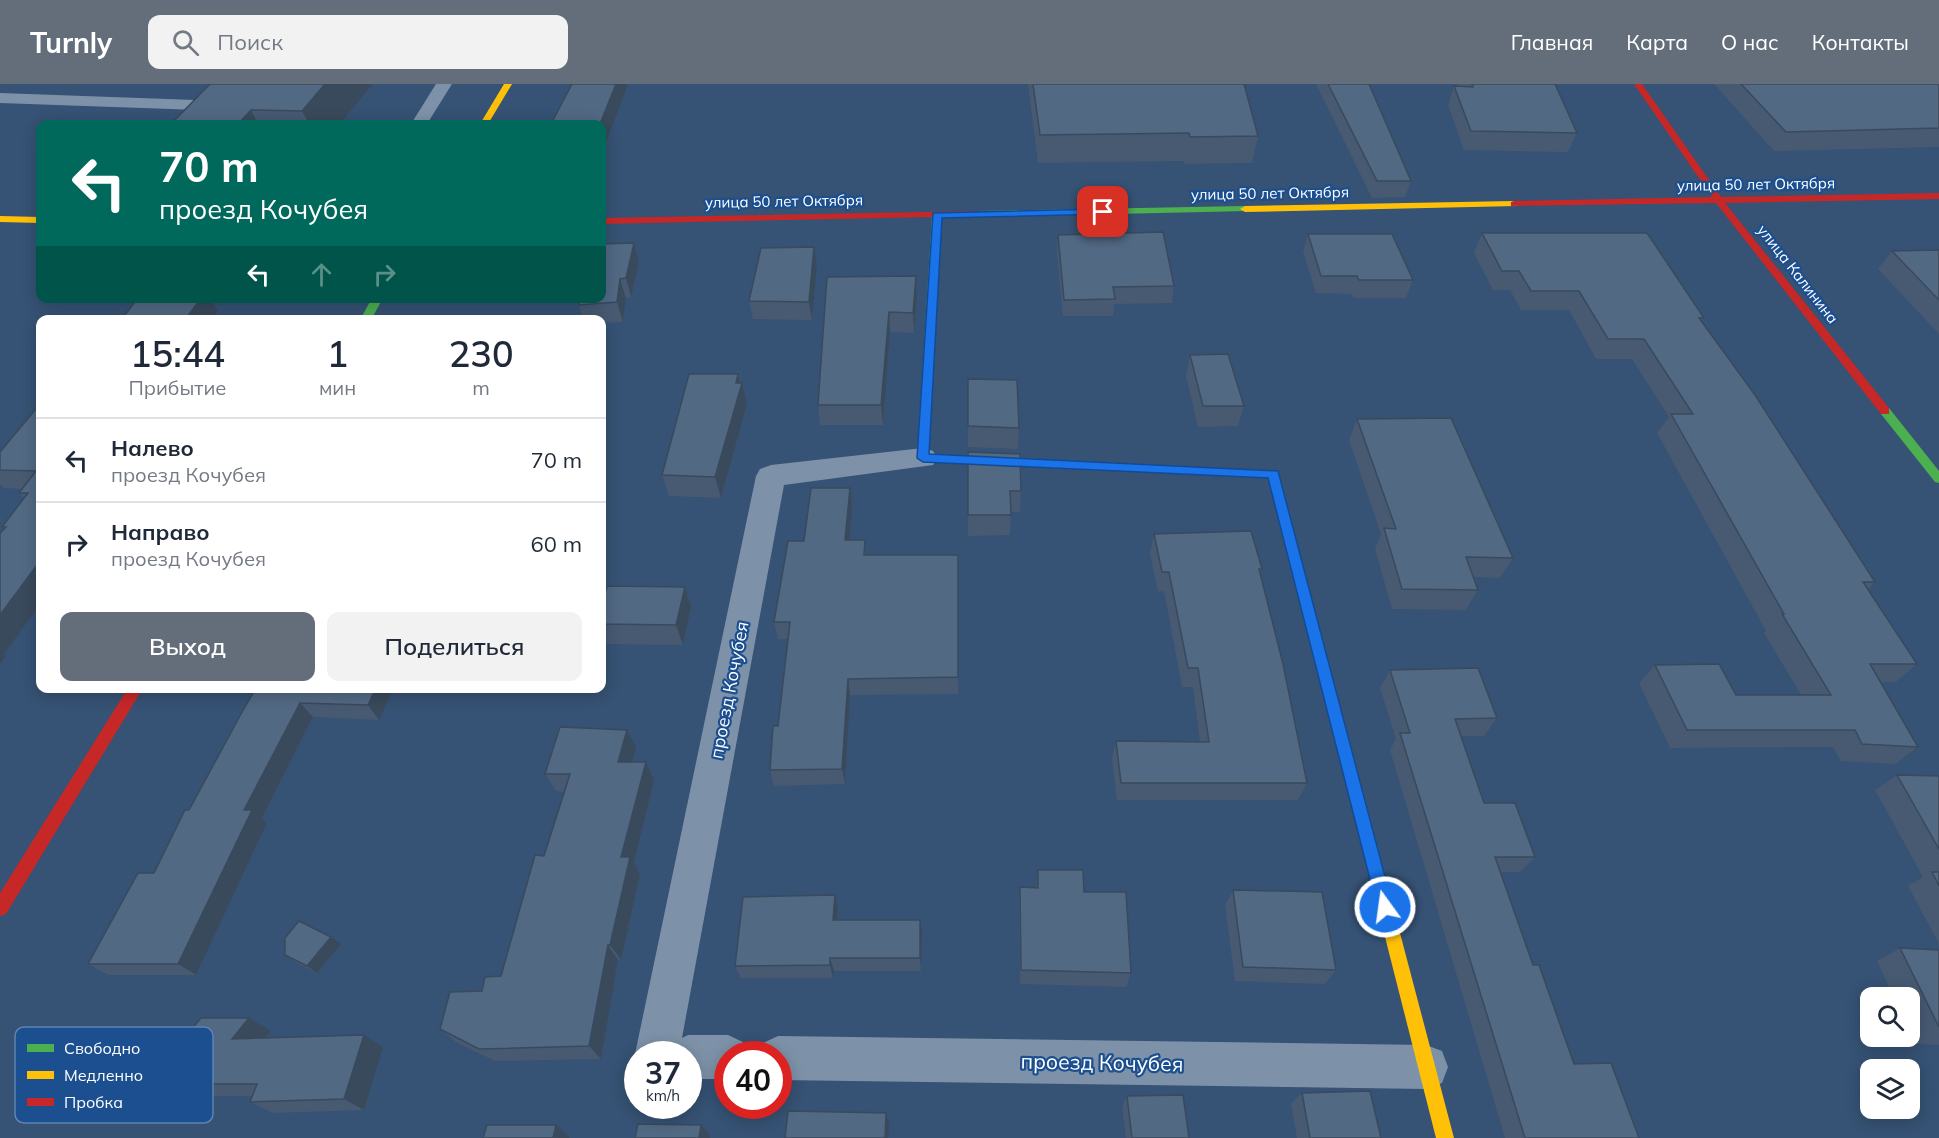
<!DOCTYPE html>
<html lang="ru">
<head>
<meta charset="utf-8">
<style>
	body { margin:0; font-family:Mulish,sans-serif; background:#f2f2f3; color:#1f2937; height:100vh; display:flex; flex-direction:column; font-size:22px; white-space:nowrap }
	* { box-sizing:border-box; margin:0 }
	p { font-size:20px; color:#747a83 }
	.icon { flex:none; width:33px; height:33px; fill:none; stroke:currentColor; stroke-width:2; stroke-linecap:round; stroke-linejoin:round }
	.map { position:relative; flex:1; overflow:hidden }
	.side { position:absolute; left:36px; top:231px; width:570px; height:378px; display:flex; flex-direction:column; background:#fff; border-radius:12px; box-shadow:0 3px 15px #0003 }
	.side>* { flex:none }
	.hud { position:absolute; left:36px; top:36px; width:570px; height:183px; border-radius:12px; box-shadow:0 3px 15px #0003; background:#00695c; color:#fff; overflow:hidden }
	.controls { position:absolute; left:1860px; top:903px; display:grid; gap:12px }
	.controls a { display:grid; place-items:center; width:60px; height:60px; border-radius:12px; background:#fff; box-shadow:0 3px 15px #0003; font-size:30px }
	.speed { position:absolute; left:624px; top:957px; display:flex; gap:12px; font-size:30px; font-weight:700; text-align:center }
	.speed>* { display:grid; place-content:center; width:78px; height:78px; border-radius:50%; background:#fff; box-shadow:0 3px 15px #0003; line-height:1 }
	.speed small { font-size:15px; font-weight:400 }
	.speed .limit { border:9px solid #d22; background:#fff; color:#111 }
	.pin { position:absolute; display:grid; place-items:center; width:51px; height:51px; color:#fff; margin:-26px; border-radius:12px; box-shadow:0 3px 9px #0006 }
	.me { position:absolute; width:66px; margin:-33px; rotate:346deg; stroke-linejoin:round; filter:drop-shadow(0 0 4px #0008) }
	.turn { display:flex; align-items:center; gap:21px; height:126px; padding:0 24px; font-size:27px }
	.turn .icon { width:78px; height:78px; stroke-width:2.5 }
	.turn b { display:block; font-size:42px; line-height:51px }
	.lanes { display:flex; align-items:center; height:57px; padding:0 24px; background:#0003; justify-content:center; gap:30px; direction:ltr }
	.lanes .off { opacity:.35 }
	.eta { display:flex; justify-content:space-evenly; align-items:center; height:102px; text-align:center }
	.eta b { font-size:36px; font-weight:600; line-height:42px }
	.cta { display:flex; gap:12px; margin-top:auto; padding:12px 24px }
	.cta a { flex:1; height:69px; border-radius:12px; background:#646e7b; color:#fff; font-size:24px; font-weight:600; line-height:69px; text-align:center }
	.cta a+a { background:#f2f2f3; color:#1f2937 }
	ul { padding:0; list-style:none }
	li { display:flex; align-items:center; gap:18px; height:84px; padding:0 24px; border-top:2px solid #e0e1e3 }
	li div { flex:1 }
	li b { display:block; font-size:22px }
	li em { font-style:normal }
	header { display:flex; align-items:center; gap:36px; box-sizing:border-box; height:84px; padding:0 30px; background:#646e7b; color:#fff }
	header strong { font-size:28px }
	nav { display:flex; gap:33px; margin-inline-start:auto; font-size:21px }
	.search { width:420px; height:54px; background:#f2f2f3; display:flex; align-items:center; gap:15px; box-sizing:border-box; padding:0 21px; border-radius:12px; color:#747a83; font-size:22px }
	.map>svg:first-child { display:block }
	.lines { fill:none; stroke-linecap:round; stroke-linejoin:round }
	.lane { fill:#7d92a8; fill-rule:evenodd }
	.street { fill:#7d92a8; fill-rule:evenodd }
	.fast { fill:#4caf50; fill-rule:evenodd }
	.slow { fill:#ffc107; fill-rule:evenodd }
	.jam { fill:#c62828; fill-rule:evenodd }
	.wall { fill:#475a72 }
	.shaded-wall { fill:#394a5c }
	.building { fill:#526984; stroke:#394a5c; stroke-width:1.5 }
	.route { fill:#1a73e8; stroke:#114b97; stroke-width:1.5 }
	.labels { text-anchor:middle; dominant-baseline:central; stroke-width:4.5; stroke-linejoin:round; paint-order:stroke }
	.far-street-label { font-size:15px; fill:#fff; stroke:#1b4f8f }
	.street-label { font-size:18px; fill:#fff; stroke:#1b4f8f }
	.near-street-label { font-size:21px; fill:#fff; stroke:#1b4f8f }
	.key { fill:#1b4f8f; stroke:#5f84b1; stroke-width:1.5 }
	.key-label { font-size:16px; fill:#fff }
</style>
</head>
<body>
<header>
<strong>Turnly</strong>
<div class="search"><svg class="icon" aria-label="search" viewBox="0 0 24 24"><circle cx="10" cy="10" r="6"/><path d="M15 15l6 6"/></svg>Поиск</div>
<nav><a>Главная</a><a>Карта</a><a>О нас</a><a>Контакты</a></nav>
</header>
<div class="map">
<svg width="1939" height="1054" viewBox="0 0 1939 1054">
	<rect width="100%" height="100%" fill="#365274"/>
	<g class="lines">
		<!-- lane -->
		<g class="lane">
			<polygon points="241,0 258,0 233,25 227,27 0,19 0,9 223,17"/>
			<polygon points="436,0 452,0 427,40 411,40"/>
		</g>
		<!-- street -->
		<g class="street">
			<polygon points="923,364 933,367 938,374 933,381 784,401 682,954 688,951 728,951 743,958 749,970 728,970 728,995 688,995 688,970 638,970 638,976 635,970 756,392 760,385 771,381"/>
			<polygon points="778,952 1426,961 1442,967 1448,983 1442,999 1426,1005 778,996 778,970 758,970 763,959"/>
		</g>
		<!-- fast -->
		<g class="fast">
			<polygon points="1245,122 1250,125 1248,127 978,133 973,130 978,127"/>
			<polygon points="937,128 942,131 929,370 1050,376 1056,380 1054,383 923,378 917,374 932,131"/>
			<polygon points="372,214 383,214 371,236 360,236"/>
			<polygon points="1885,323 1889,324 1939,387 1939,399 1935,398 1881,330 1881,324"/>
		</g>
		<!-- slow -->
		<g class="slow">
			<polygon points="504,0 512,0 488,40 480,40"/>
			<polygon points="1514,117 1517,118 1517,122 1245,128 1240,125 1245,122"/>
			<polygon points="0,132 40,133 40,139 0,138"/>
			<polygon points="1339,638 1344,640 1346,644 1454,1054 1436,1054 1332,644 1334,640"/>
		</g>
		<!-- jam -->
		<g class="jam">
			<polygon points="1634,0 1642,0 1721,113 1939,109 1939,115 1725,119 1889,324 1889,330 1881,330 1716,119 1511,122 1511,118 1514,117 1712,113"/>
			<polygon points="978,127 983,130 981,132 602,140 602,134"/>
			<polygon points="1050,376 1277,387 1346,644 1344,648 1339,650 1334,648 1332,644 1268,394 1050,384 1044,380"/>
			<polygon points="128,604 143,604 6,830 0,832 0,809"/>
		</g>
	</g>
	<!-- wall -->
	<g class="wall">
		<polygon points="373,0 340,40 171,40"/>
		<polygon points="1028,0 1244,0 1258,52 1252,79 1185,80 1184,77 1038,79"/>
		<polygon points="1316,0 1369,0 1411,97 1405,113 1372,114"/>
		<polygon points="1457,0 1555,0 1577,49 1568,68 1464,66 1448,21 1454,2 1458,2"/>
		<polygon points="1714,0 1939,0 1939,63 1774,67"/>
		<polygon points="1482,149 1704,234 1701,238 1875,498 1868,505 1917,580 1896,598 1881,598 1918,663 1895,680 1841,677 1833,663 1670,664 1639,599 1655,581 1736,611 1801,611 1764,549 1766,547 1657,349 1669,333 1632,275 1596,275 1569,226 1521,226 1510,206 1493,206 1474,169"/>
		<polygon points="1308,150 1413,196 1406,214 1353,214 1352,210 1316,209 1303,168"/>
		<polygon points="1058,151 1174,202 1172,219 1114,220 1113,232 1063,232 1057,168"/>
		<polygon points="634,159 639,178 631,213 626,214 623,238 602,239 602,236 584,236 579,221"/>
		<polygon points="1939,166 1939,250 1878,185 1892,167"/>
		<polygon points="817,182 812,236 753,235 749,217"/>
		<polygon points="827,193 917,212 914,249 890,248 883,341 820,341 818,321"/>
		<polygon points="1190,271 1244,322 1238,342 1198,343 1186,292"/>
		<polygon points="738,290 747,320 721,414 669,412 662,391"/>
		<polygon points="968,295 1019,344 1018,365 968,363"/>
		<polygon points="40,320 40,521 4,570 6,572 0,580 4,444 2,443 24,414 19,409 22,405 4,404 0,400 0,368"/>
		<polygon points="1357,335 1513,474 1500,494 1474,493 1478,506 1466,526 1392,525 1375,465 1381,450 1349,356"/>
		<polygon points="968,368 1021,407 1020,428 1011,428 1010,451 968,452"/>
		<polygon points="852,422 849,456 867,471 958,471 958,610 850,611 845,700 774,702 770,686 778,642 788,555 778,555 774,538 804,457"/>
		<polygon points="1154,450 1262,485 1260,489 1307,699 1298,716 1117,716 1112,675 1116,657 1200,658 1193,603 1182,603 1164,507 1158,508 1150,470"/>
		<polygon points="685,503 691,523 683,561 605,560 602,552 602,521"/>
		<polygon points="1390,586 1497,634 1484,652 1461,652 1484,719 1535,773 1520,788 1501,788 1533,881 1574,980 1639,1054 1505,1054 1390,666 1396,655 1380,604"/>
		<polygon points="256,604 394,604 379,636 313,633 262,734 267,739 196,891 108,891 88,880 154,789"/>
		<polygon points="636,664 632,678 646,678 654,696 634,779 640,790 621,876 618,876 601,975 495,977 456,958 440,945 482,907 501,892 544,772 565,708 556,707 545,690"/>
		<polygon points="1897,691 1939,692 1939,860 1908,802 1923,793 1875,706"/>
		<polygon points="1038,786 1084,808 1131,889 1126,903 1020,900 1019,819 1020,803 1036,804"/>
		<polygon points="1233,806 1336,886 1325,900 1235,897 1225,821"/>
		<polygon points="835,811 838,824 837,836 922,849 921,887 834,887 833,894 741,894 735,882"/>
		<polygon points="341,860 317,889 295,878 285,871"/>
		<polygon points="1900,864 1939,866 1939,961 1916,960 1910,946 1910,914 1894,914 1877,877"/>
		<polygon points="271,947 266,954 364,951 383,963 364,1026 273,1029 250,1018 253,1012 171,1012 145,1000"/>
		<polygon points="1302,1009 1381,1054 1297,1054 1291,1020"/>
		<polygon points="1127,1012 1189,1054 1126,1054 1122,1023"/>
	</g>
	<!-- shaded-wall -->
	<g class="shaded-wall">
		<polygon points="325,0 373,0 340,40 309,40 302,27"/>
		<polygon points="616,0 628,0 602,69 602,40 600,40"/>
		<polygon points="251,26 258,40 238,40"/>
		<polygon points="634,159 639,178 631,213 626,194"/>
		<polygon points="814,163 817,182 812,236 809,218"/>
		<polygon points="916,192 917,212 914,249 913,229"/>
		<polygon points="620,195 626,214 623,238 617,218"/>
		<polygon points="201,214 210,214 218,227 212,236 185,236"/>
		<polygon points="889,228 890,248 883,341 881,321"/>
		<polygon points="738,290 741,304 742,299 747,320 721,414 715,393"/>
		<polygon points="850,404 852,422 848,474 845,456"/>
		<polygon points="40,477 40,521 4,570 6,572 0,580 0,531"/>
		<polygon points="685,503 691,523 683,561 676,541"/>
		<polygon points="848,595 850,611 845,700 842,685"/>
		<polygon points="376,604 394,604 379,636 368,621"/>
		<polygon points="300,619 313,633 262,734 267,739 196,891 178,880 244,726"/>
		<polygon points="627,646 636,664 627,696 618,678"/>
		<polygon points="646,678 654,696 634,779 640,790 621,876 610,861 621,773"/>
		<polygon points="835,811 838,824 836,849 833,836"/>
		<polygon points="920,836 922,849 921,887 920,874"/>
		<polygon points="331,853 341,860 317,889 307,882"/>
		<polygon points="608,861 618,876 601,975 589,962"/>
		<polygon points="830,874 834,887 833,894 830,881"/>
		<polygon points="249,934 271,947 255,967 232,955"/>
		<polygon points="364,951 383,963 364,1026 344,1015"/>
		<polygon points="886,1029 889,1040 888,1054 885,1054"/>
		<polygon points="556,1041 569,1052 569,1054 553,1054"/>
		<polygon points="701,1041 710,1051 710,1054 699,1054"/>
	</g>
	<!-- building -->
	<g class="building">
		<polygon points="210,0 325,0 302,27 251,26 238,40 171,40"/>
		<polygon points="572,0 616,0 600,40 551,40"/>
		<polygon points="1033,0 1244,0 1258,52 1190,53 1189,49 1040,51"/>
		<polygon points="1328,0 1369,0 1411,97 1377,97"/>
		<polygon points="1472,0 1555,0 1577,49 1471,47 1454,2 1473,3"/>
		<polygon points="1741,0 1939,0 1939,44 1786,48"/>
		<polygon points="1163,148 1174,202 1113,203 1115,215 1064,216 1058,151"/>
		<polygon points="1482,149 1647,149 1704,234 1699,234 1755,311 1875,498 1863,498 1917,580 1870,580 1918,663 1862,660 1855,646 1687,646 1655,581 1719,580 1736,611 1831,611 1782,530 1784,530 1671,330 1693,330 1644,255 1608,255 1579,207 1531,207 1519,187 1502,187"/>
		<polygon points="1308,150 1392,150 1413,196 1359,196 1357,192 1321,192"/>
		<polygon points="634,159 626,194 620,195 617,218 579,221 580,214 602,214 602,160"/>
		<polygon points="814,163 809,218 749,217 761,164"/>
		<polygon points="1939,166 1939,216 1892,167"/>
		<polygon points="916,192 913,229 889,228 881,321 818,321 827,193"/>
		<polygon points="138,214 201,214 185,236 121,236"/>
		<polygon points="1228,270 1244,322 1203,322 1190,271"/>
		<polygon points="689,290 738,290 736,299 742,299 715,393 662,391"/>
		<polygon points="968,295 1017,296 1019,344 968,342"/>
		<polygon points="40,320 40,477 0,531 0,449 6,443 2,443 28,409 19,409 36,387 0,386 0,368"/>
		<polygon points="1451,334 1513,474 1466,473 1478,506 1402,505 1384,444 1396,445 1357,335"/>
		<polygon points="968,368 1020,370 1021,407 1010,407 1011,431 968,431"/>
		<polygon points="811,404 850,404 845,456 865,456 864,471 958,471 958,593 848,595 842,685 770,686 773,642 778,642 790,538 774,538 788,457 804,457"/>
		<polygon points="1251,447 1262,485 1259,485 1283,580 1307,699 1121,699 1116,657 1209,658 1198,584 1188,584 1169,488 1162,488 1154,450"/>
		<polygon points="607,502 685,503 676,541 602,540 602,521"/>
		<polygon points="1478,584 1497,634 1455,635 1484,719 1515,719 1535,773 1495,773 1533,881 1539,881 1574,980 1611,979 1639,1054 1525,1054 1400,649 1410,649 1390,586"/>
		<polygon points="256,604 376,604 368,621 300,619 244,726 252,726 178,880 88,880 138,789 154,789 185,726 189,726 241,630"/>
		<polygon points="560,643 627,646 618,678 646,678 621,773 630,773 610,861 608,861 589,962 479,965 440,945 450,908 482,907 485,893 501,892 535,771 544,772 570,690 545,690"/>
		<polygon points="1897,691 1939,692 1939,765"/>
		<polygon points="1038,786 1083,786 1084,808 1126,808 1131,889 1021,886 1020,803 1038,804"/>
		<polygon points="1932,788 1939,788 1939,802"/>
		<polygon points="1233,806 1322,808 1336,886 1243,883"/>
		<polygon points="835,811 833,836 920,836 920,874 830,874 830,881 735,882 743,813"/>
		<polygon points="299,837 331,853 307,882 285,871 285,854"/>
		<polygon points="1900,864 1939,866 1939,943"/>
		<polygon points="201,934 249,934 232,955 364,951 344,1015 250,1018 257,1000 145,1000"/>
		<polygon points="1370,1007 1381,1054 1310,1054 1302,1009"/>
		<polygon points="1183,1011 1189,1054 1132,1054 1127,1012"/>
		<polygon points="788,1027 886,1029 885,1054 785,1054"/>
		<polygon points="638,1040 701,1041 699,1054 635,1054"/>
		<polygon points="487,1041 556,1041 553,1054 483,1054"/>
	</g>
	<!-- route -->
	<polygon class="route" points="1103,125 1106,126 1106,130 942,134 929,370 1278,387 1393,823 1391,829 1385,831 1379,829 1377,823 1268,394 923,378 917,374 933,129"/>
	<g class="labels">
		<!-- far-street labels -->
		<g class="far-street-label">
			<text transform="translate(1756 100) rotate(-1)">улица 50 лет Октября</text>
			<text transform="translate(1270 109) rotate(-1)">улица 50 лет Октября</text>
			<text transform="translate(784 117) rotate(-1)">улица 50 лет Октября</text>
			<text transform="translate(1798 190) rotate(52)">улица Калинина</text>
		</g>
		<!-- street labels -->
		<g class="street-label">
			<text transform="translate(729 606) rotate(-79)">проезд Кочубея</text>
		</g>
		<!-- near-street labels -->
		<g class="near-street-label">
			<text transform="translate(1102 978) rotate(1)">проезд Кочубея</text>
		</g>
	</g>
	<!-- legend -->
	<rect x="15" y="943" width="198" height="96" rx="9" class="key"/>
	<rect x="27" y="960" width="27" height="8" fill="#4caf50"/>
	<rect x="27" y="987" width="27" height="8" fill="#ffc107"/>
	<rect x="27" y="1014" width="27" height="8" fill="#c62828"/>
	<g class="key-label">
		<text x="64" y="970">Свободно</text>
		<text x="64" y="997">Медленно</text>
		<text x="64" y="1024">Пробка</text>
	</g>
</svg>
<div class="controls">
<a><svg class="icon" aria-label="search" viewBox="0 0 24 24"><circle cx="10" cy="10" r="6"/><path d="M15 15l6 6"/></svg></a>
<a><svg class="icon" aria-label="layers" viewBox="0 0 24 24"><path d="M12 4l9 5-9 5-9-5zM3 14l9 5 9-5"/></svg></a>
</div>
<div class="speed"><div>37<small>km/h</small></div><div class="limit">40</div></div>
<div class="pin" style="left:1103px;top:128px;background:#d93025"><svg class="icon" aria-label="arrive" viewBox="0 0 24 24"><path d="M6 21V4h12l-3 4 3 4H6"/></svg></div>
<svg class="me" style="left:1385px;top:823px" viewBox="-20 -20 40 40"><circle r="17" fill="#1a73e8" stroke="#fff" stroke-width="3"/><path d="M0-11L8 9 0 5-8 9z" fill="#fff"/></svg>
<div class="hud">
<div class="turn"><svg class="icon" aria-label="left" viewBox="0 0 24 24"><path d="M17 20v-9H6M10 6l-5 5 5 5"/></svg><div><b>70 m</b>проезд Кочубея</div></div>
<div class="lanes"><svg class="icon" aria-label="left" viewBox="0 0 24 24"><path d="M17 20v-9H6M10 6l-5 5 5 5"/></svg><svg class="icon off" aria-label="ahead" viewBox="0 0 24 24"><path d="M12 20V5M6 11l6-6 6 6"/></svg><svg class="icon off" aria-label="right" viewBox="0 0 24 24"><path d="M7 20v-9h11M14 6l5 5-5 5"/></svg></div>
</div>
<section class="side">
<div class="eta">
<div><b>15:44</b><p>Прибытие</p></div>
<div><b>1</b><p>мин</p></div>
<div><b>230</b><p>m</p></div>
</div>
<ul>
<li><svg class="icon" aria-label="left" viewBox="0 0 24 24"><path d="M17 20v-9H6M10 6l-5 5 5 5"/></svg><div><b>Налево</b><p>проезд Кочубея</p></div><em>70 m</em></li>
<li><svg class="icon" aria-label="right" viewBox="0 0 24 24"><path d="M7 20v-9h11M14 6l5 5-5 5"/></svg><div><b>Направо</b><p>проезд Кочубея</p></div><em>60 m</em></li>
</ul>
<div class="cta"><a>Выход</a><a>Поделиться</a></div>
</section>
</div>
</body>
</html>
